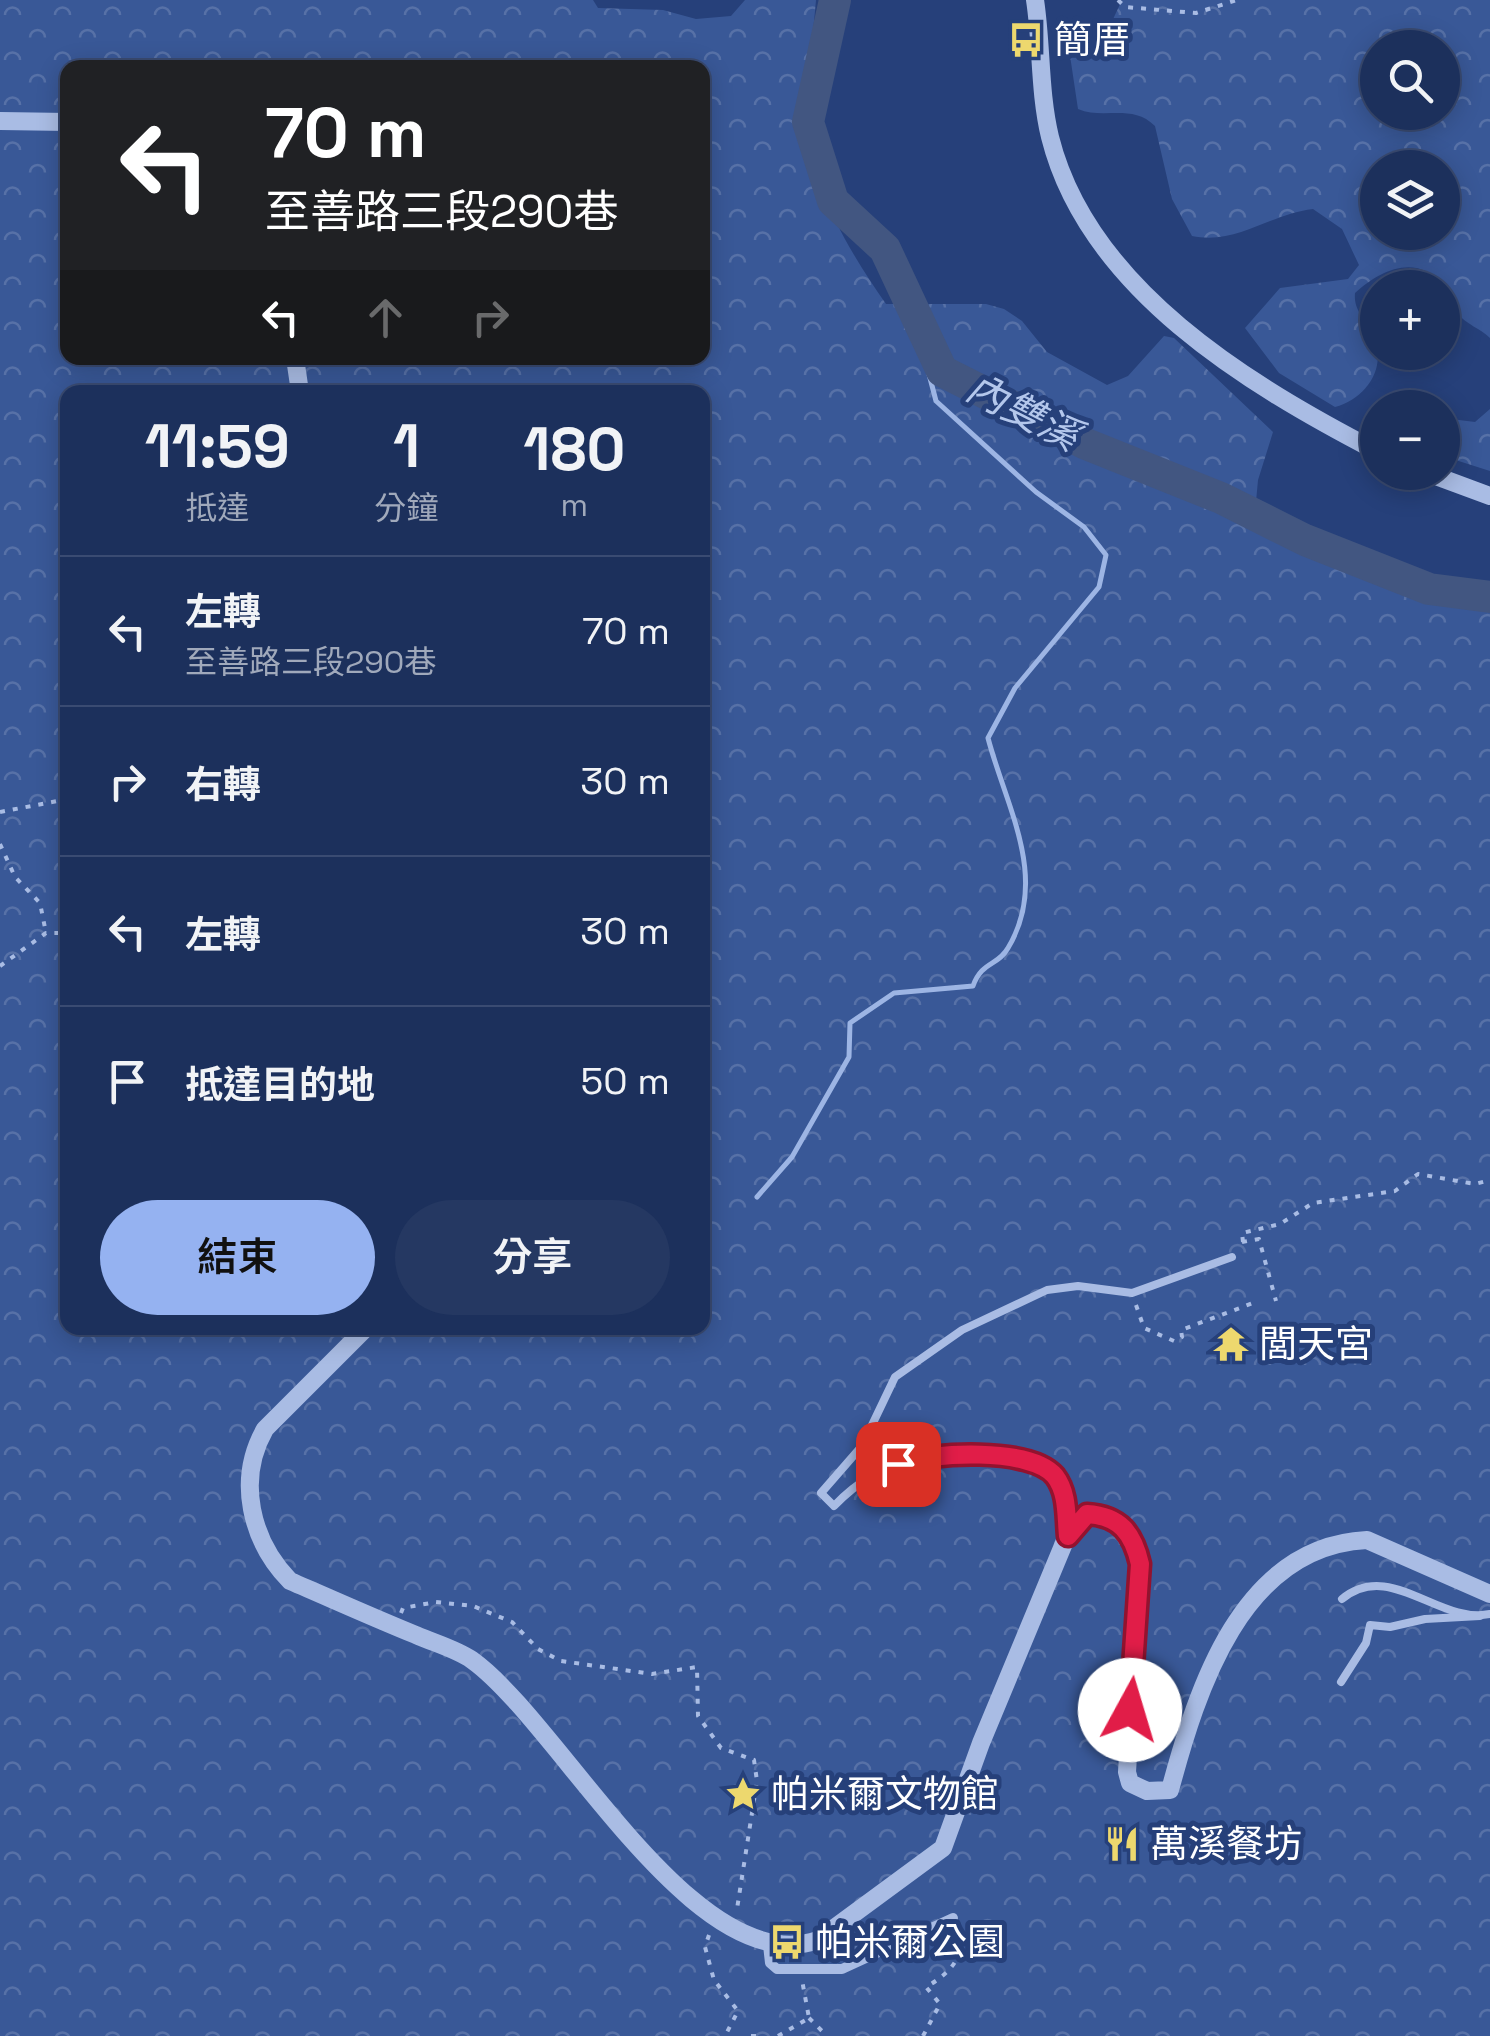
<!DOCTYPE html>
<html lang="zh-TW">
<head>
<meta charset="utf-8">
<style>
	body { margin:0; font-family:"Space Grotesk","Noto Sans TC",sans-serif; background:#253862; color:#f1f3f6; height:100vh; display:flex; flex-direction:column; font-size:38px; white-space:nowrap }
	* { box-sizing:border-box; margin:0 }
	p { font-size:32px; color:#a0a9bb }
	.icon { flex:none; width:55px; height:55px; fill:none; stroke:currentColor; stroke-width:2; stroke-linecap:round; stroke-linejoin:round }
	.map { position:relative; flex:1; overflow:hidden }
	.drawer { position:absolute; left:60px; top:385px; width:650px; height:950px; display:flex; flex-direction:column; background:#1c305c; border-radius:20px; box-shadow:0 5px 25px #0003,0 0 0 2px #3a4b72 }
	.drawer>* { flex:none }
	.banner { position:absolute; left:60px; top:60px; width:650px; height:305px; border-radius:20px; box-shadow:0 5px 25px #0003,0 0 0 2px #3a4b72; background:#202124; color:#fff; overflow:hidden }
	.controls { position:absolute; left:1360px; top:30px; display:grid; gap:20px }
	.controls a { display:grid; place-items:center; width:100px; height:100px; border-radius:50%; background:#1c305c; box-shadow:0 5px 25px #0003,0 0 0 2px #3a4b72; font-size:50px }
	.pin { position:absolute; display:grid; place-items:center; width:85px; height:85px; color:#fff; margin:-42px; border-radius:20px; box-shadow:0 5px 15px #0006 }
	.me { position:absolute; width:110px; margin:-55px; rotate:6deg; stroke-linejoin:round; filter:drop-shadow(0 0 8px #0008) }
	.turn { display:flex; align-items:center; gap:35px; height:210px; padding:0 40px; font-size:45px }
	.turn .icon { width:130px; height:130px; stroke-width:2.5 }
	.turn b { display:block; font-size:70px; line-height:85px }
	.lanes { display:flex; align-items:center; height:95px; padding:0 40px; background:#0003; justify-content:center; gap:50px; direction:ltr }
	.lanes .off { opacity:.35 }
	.eta { display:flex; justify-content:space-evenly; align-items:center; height:170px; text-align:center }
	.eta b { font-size:60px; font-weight:600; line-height:70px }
	.action { display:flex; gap:20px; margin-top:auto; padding:20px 40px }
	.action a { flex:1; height:115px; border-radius:60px; background:#95b2f1; color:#111; font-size:40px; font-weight:600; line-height:115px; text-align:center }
	.action a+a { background:#253862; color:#f1f3f6 }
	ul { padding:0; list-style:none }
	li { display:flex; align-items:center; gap:30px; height:150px; padding:0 40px; border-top:2px solid #3a4b72 }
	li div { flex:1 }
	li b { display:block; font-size:38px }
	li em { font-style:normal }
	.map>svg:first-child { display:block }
	.forest { fill:url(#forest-crowns); fill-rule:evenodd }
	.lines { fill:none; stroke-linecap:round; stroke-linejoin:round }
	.stream { stroke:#9db5e4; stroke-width:5 }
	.river { stroke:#425681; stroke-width:32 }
	.path { stroke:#a9bce4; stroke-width:4; stroke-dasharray:5 8; stroke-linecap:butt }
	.service { stroke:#a9bce4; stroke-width:8 }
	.minor { stroke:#a9bce4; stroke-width:10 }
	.tertiary { stroke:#a9bce4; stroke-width:18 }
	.route-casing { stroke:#92132f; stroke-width:25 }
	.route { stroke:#e11d48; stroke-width:18 }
	.labels { text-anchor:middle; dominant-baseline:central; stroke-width:10; stroke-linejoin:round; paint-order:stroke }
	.poi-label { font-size:38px; fill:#fff; stroke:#26407a; text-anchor:start }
	.water-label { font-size:40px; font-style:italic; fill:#b4c7ec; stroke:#26407a }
</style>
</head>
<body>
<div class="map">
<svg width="1490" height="2036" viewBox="0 0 1490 2036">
	<defs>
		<pattern id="forest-crowns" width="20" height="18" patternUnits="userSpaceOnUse" patternTransform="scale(2.5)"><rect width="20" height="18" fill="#395897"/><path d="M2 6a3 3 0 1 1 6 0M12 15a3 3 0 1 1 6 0" fill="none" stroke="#5771a7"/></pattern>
	</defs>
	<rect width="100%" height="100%" fill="#26407a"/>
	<!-- forest -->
	<g class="forest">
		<path d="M0,0H593L598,8L663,10L696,19L731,16L745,0H816C813,35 808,72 807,107C806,179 846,247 886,304H986L1004,309L1022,321L1047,352L1107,385L1128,376L1164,336L1174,338L1273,432L1258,480L1254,523L1272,535L1423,597L1490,609V2036H0ZM68,68H702V358H68ZM68,392H702V1328H68Z"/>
		<path d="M1122,0H1490V338C1481,329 1466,324 1458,314C1452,306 1450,294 1444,286C1417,252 1380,270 1355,293C1353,312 1368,321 1374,338C1387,369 1365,399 1335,407L1279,373L1245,328L1280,288L1348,279L1359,265L1342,229L1313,209C1269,214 1238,245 1192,236L1172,199L1155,126C1132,103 1104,120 1078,109L1068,42L1100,47ZM1378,48H1442V112H1378ZM1378,168H1442V232H1378Z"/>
		<polygon points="1490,409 1490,471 1443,456 1443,418 1475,422"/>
	</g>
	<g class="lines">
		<!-- stream -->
		<path class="stream" d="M757,1197L792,1157L849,1057L850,1023L894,993L973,986C982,961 998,966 1008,948C1050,878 1006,807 988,738L1015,688L1099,587L1106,555L1084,527L1036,492L936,401L911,305"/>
		<!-- river -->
		<polyline class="river" points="835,0 808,122 833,201 885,249 942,371 1086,444 1221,498 1305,540 1429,589 1490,597"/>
		<!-- path -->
		<g class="path">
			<polyline points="1118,0 1125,7 1196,13 1237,0"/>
			<polyline points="0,812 68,799"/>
			<polyline points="0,844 15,877 40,903 46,933"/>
			<polyline points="0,966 46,933 68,933"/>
			<polyline points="1242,1242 1259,1239 1276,1301"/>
			<polyline points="1243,1242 1242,1233 1280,1224 1313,1203 1395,1191 1418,1174 1475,1184 1490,1180"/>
			<polyline points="1136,1305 1144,1328 1174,1341 1182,1337 1181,1330 1253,1303"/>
			<polyline points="401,1613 403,1608 436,1602 473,1606 512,1622 538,1649 561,1661 652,1674 697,1667 698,1716 721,1748 754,1760 757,1781 737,1909"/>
			<polyline points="709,1935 705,1947 714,1980 738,2011 725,2036"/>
			<polyline points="809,2018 827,2036"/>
			<polyline points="751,2036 760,2036"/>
			<polyline points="778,2036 809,2018 802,1980"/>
			<path d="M923,2036L940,2004L926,1987C950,1973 964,1959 961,1930"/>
		</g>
		<!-- service -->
		<g class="service">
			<path d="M1067,1532C1066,1511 1068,1489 1051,1473C1030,1452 951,1452 921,1456C889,1461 856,1483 834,1506L821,1493L862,1446L895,1377L962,1330L1047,1290L1078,1286L1132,1293L1232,1257"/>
			<path d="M1342,1599C1390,1559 1439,1625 1490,1614"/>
			<polyline points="1341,1682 1366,1643 1370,1625 1390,1627 1425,1619 1480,1616"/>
		</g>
		<!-- minor -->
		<polyline class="minor" points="768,1945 770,1963 777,1969 842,1969 953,1918"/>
		<!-- tertiary -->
		<g class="tertiary">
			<path d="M1035,0C1042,46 1039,91 1050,137C1088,289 1249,385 1378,452"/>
			<polyline points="0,121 68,122"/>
			<polyline points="295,358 300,392"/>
			<polyline points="1425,472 1490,496"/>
			<path d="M366,1328L265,1429C236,1480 251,1541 290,1581C332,1599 374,1618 416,1635C434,1643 456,1649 472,1660C559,1722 695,1983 818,1940L943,1848L981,1743L1067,1536L1087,1514C1120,1516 1133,1533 1140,1564L1127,1772L1130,1783L1147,1791L1170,1790C1197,1690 1241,1546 1367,1540L1490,1594"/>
		</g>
	</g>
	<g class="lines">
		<defs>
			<path id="route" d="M898,1464C931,1452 1031,1447 1055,1476C1068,1493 1066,1516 1068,1536L1087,1514C1120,1516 1133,1533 1140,1564L1130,1710"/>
		</defs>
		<!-- route casing -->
		<use href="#route" class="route-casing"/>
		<!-- route -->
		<use href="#route" class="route"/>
	</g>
	<!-- icons -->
	<defs>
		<symbol id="bus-bare" viewBox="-9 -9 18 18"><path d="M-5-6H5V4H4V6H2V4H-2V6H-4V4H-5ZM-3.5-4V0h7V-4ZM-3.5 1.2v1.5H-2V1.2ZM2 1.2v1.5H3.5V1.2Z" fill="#edd86e" stroke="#26407a" stroke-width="2.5" paint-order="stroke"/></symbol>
		<symbol id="temple-bare" viewBox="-9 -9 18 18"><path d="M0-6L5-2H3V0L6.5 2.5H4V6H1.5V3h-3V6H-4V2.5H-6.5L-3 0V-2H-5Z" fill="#edd86e" stroke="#26407a" stroke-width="2.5" paint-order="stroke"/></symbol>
		<symbol id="sight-bare" viewBox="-9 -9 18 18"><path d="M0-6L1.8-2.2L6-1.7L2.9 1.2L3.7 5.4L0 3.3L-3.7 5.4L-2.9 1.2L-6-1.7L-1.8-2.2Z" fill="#edd86e" stroke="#26407a" stroke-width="2.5" paint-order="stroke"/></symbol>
		<symbol id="restaurant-bare" viewBox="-9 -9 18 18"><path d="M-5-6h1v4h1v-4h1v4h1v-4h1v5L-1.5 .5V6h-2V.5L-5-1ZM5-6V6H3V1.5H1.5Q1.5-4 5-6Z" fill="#edd86e" stroke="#26407a" stroke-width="2.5" paint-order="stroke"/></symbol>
	</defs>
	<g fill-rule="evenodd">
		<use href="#bus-bare" x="1001" y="15" width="50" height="50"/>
		<use href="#temple-bare" x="1206" y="1319" width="50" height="50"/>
		<use href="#sight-bare" x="718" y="1769" width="50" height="50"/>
		<use href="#restaurant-bare" x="1097" y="1819" width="50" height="50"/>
		<use href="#bus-bare" x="762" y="1917" width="50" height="50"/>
	</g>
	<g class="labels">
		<!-- poi labels -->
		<g class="poi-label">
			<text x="1054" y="40">簡厝</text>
			<text x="1259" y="1344">閭天宮</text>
			<text x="771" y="1794">帕米爾文物館</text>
			<text x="1150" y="1844">萬溪餐坊</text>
			<text x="815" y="1942">帕米爾公園</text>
		</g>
		<!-- water labels -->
		<g class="water-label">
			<text transform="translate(1023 412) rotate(27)">內雙溪</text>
		</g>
	</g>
</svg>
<div class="controls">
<a><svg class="icon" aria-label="search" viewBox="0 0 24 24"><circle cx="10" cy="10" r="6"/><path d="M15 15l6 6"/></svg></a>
<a><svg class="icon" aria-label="layers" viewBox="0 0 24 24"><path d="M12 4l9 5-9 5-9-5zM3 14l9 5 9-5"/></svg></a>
<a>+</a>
<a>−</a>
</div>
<div class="pin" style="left:898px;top:1464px;background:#d93025"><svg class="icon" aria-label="arrive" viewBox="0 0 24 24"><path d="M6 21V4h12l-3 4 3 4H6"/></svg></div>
<svg class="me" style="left:1130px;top:1710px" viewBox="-20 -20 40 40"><circle r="19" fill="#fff"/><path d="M0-13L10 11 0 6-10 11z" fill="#e11d48"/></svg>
<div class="banner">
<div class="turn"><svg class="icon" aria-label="left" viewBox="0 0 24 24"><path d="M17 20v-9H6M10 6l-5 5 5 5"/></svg><div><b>70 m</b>至善路三段290巷</div></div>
<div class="lanes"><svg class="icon" aria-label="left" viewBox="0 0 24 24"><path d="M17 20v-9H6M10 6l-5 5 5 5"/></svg><svg class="icon off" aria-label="ahead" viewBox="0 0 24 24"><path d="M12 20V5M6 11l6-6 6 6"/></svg><svg class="icon off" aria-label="right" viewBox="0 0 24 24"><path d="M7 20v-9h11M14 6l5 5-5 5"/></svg></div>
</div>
<section class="drawer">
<div class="eta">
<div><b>11:59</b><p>抵達</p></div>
<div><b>1</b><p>分鐘</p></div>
<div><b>180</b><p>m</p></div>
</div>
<ul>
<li><svg class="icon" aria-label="left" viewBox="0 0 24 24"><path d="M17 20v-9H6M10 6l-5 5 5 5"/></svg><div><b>左轉</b><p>至善路三段290巷</p></div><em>70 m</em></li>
<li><svg class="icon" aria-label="right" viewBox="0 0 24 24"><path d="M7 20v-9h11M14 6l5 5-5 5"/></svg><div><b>右轉</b></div><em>30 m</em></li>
<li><svg class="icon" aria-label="left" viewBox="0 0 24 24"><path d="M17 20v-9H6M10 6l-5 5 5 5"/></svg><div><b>左轉</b></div><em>30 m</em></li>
<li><svg class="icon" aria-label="arrive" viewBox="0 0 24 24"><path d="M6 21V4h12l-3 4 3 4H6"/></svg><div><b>抵達目的地</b></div><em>50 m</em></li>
</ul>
<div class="action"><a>結束</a><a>分享</a></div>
</section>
</div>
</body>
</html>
